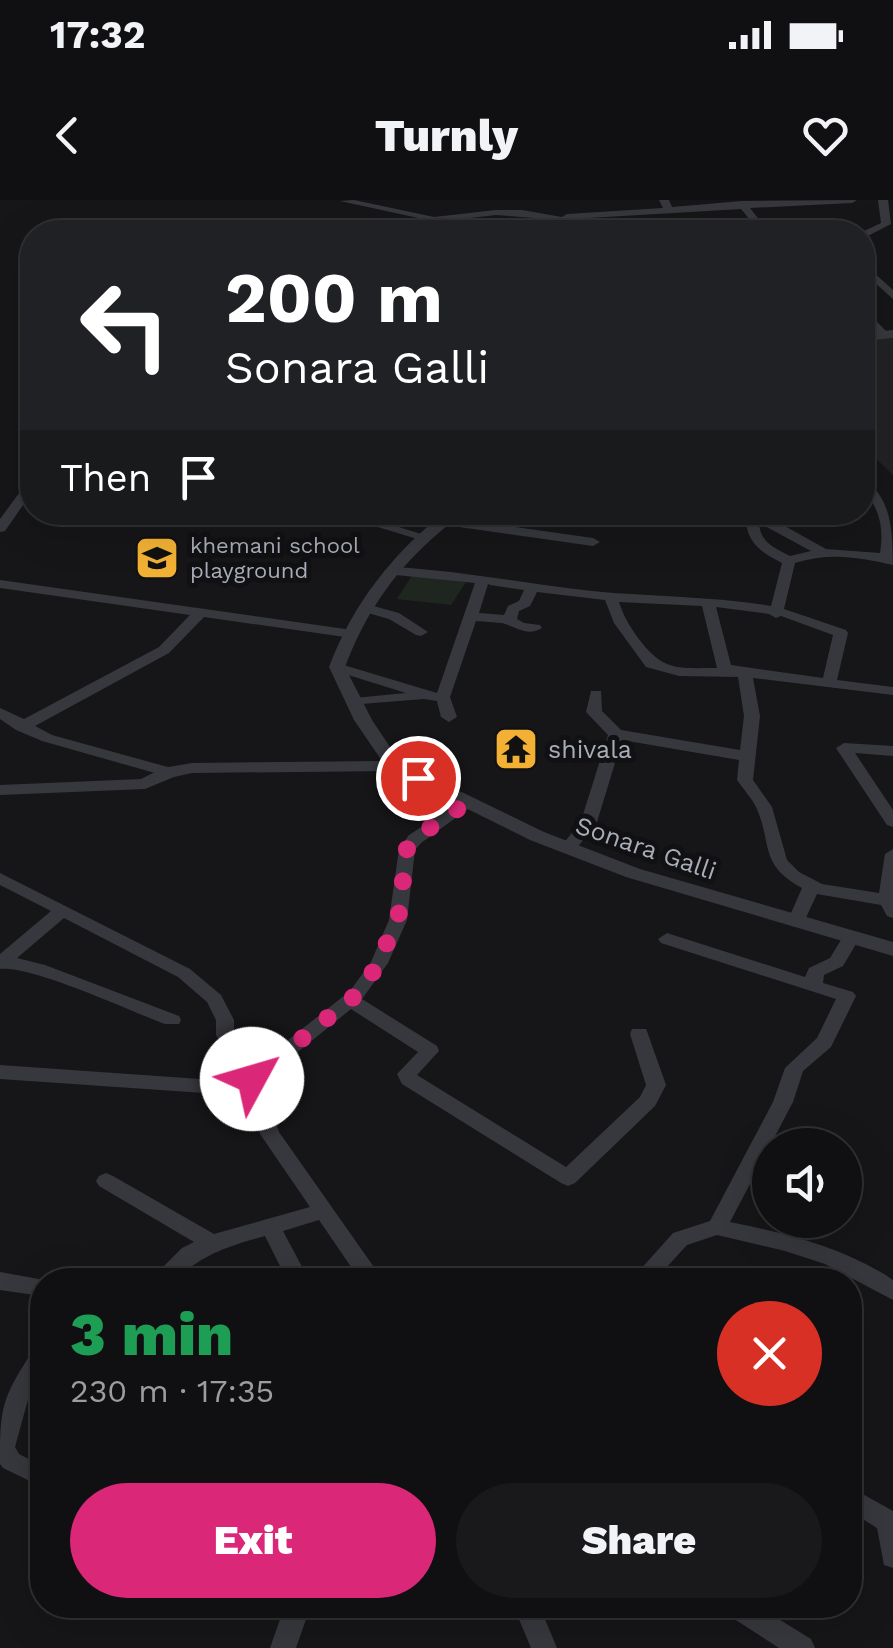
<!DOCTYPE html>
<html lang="en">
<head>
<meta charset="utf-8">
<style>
	body { margin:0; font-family:"Work Sans",sans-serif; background:#19191b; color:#f1f3f6; height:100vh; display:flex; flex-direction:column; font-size:38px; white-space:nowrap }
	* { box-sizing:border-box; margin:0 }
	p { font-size:32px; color:#9c9d9f }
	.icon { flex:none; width:55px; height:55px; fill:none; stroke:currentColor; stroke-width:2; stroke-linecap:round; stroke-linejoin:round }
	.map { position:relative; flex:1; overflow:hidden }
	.sheet { position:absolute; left:30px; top:1068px; width:832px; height:350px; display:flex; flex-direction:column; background:#101012; border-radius:40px; box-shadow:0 10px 40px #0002,0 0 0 2px #303032 }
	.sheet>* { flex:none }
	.guide { position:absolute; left:20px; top:20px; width:855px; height:305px; border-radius:40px; box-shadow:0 10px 40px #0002,0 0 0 2px #303032; background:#202124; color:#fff; overflow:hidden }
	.tools { position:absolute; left:752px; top:928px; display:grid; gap:20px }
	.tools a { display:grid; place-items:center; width:110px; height:110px; border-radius:50%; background:#101012; box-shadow:0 10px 40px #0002,0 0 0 2px #303032; font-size:50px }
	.pin { position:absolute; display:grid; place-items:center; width:85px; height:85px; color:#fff; margin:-42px; border:5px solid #fff; border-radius:50%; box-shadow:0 2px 10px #0007 }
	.me { position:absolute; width:110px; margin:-55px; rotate:51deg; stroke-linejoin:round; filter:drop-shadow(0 0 8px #0008) }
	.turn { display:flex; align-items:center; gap:35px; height:210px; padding:0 40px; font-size:45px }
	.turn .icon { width:130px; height:130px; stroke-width:2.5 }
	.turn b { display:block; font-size:70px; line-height:85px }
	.then { display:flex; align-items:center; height:95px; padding:0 40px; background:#0003; gap:20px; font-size:38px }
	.round { display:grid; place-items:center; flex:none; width:105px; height:105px; border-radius:52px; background:#19191b }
	.summary { display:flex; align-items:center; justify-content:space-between; height:170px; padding:0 40px }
	h1 { font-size:60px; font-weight:800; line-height:75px; color:#1e9e55 }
	.cta { display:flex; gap:20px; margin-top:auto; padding:20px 40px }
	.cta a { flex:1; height:115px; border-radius:60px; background:#db2777; color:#fff; font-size:40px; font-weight:800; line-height:115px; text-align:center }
	.cta a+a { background:#19191b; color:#f1f3f6 }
	.status { display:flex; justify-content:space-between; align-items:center; height:70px; padding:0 50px; background:#101012; direction:ltr }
	.status svg { height:28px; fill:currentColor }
	header { display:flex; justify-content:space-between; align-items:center; height:130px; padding:0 40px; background:#101012; font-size:45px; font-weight:800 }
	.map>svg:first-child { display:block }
	.built { fill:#222225 }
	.green { fill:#1e261f }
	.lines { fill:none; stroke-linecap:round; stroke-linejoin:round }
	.minor { fill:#37383d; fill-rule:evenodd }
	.tertiary { fill:#37383d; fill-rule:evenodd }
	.route { stroke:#db2777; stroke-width:18; stroke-dasharray:0 32.4 }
	.labels { text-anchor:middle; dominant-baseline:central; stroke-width:10; stroke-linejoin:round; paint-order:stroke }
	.far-poi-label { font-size:22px; fill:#a8adb8; stroke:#111113; text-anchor:start }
	.poi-label { font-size:25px; fill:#a8adb8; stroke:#111113; text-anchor:start }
	.street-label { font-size:25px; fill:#a8adb8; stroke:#111113 }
</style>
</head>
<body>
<div class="status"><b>17:32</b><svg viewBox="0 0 49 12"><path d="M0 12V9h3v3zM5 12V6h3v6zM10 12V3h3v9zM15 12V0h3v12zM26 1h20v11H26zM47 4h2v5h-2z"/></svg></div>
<header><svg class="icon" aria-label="back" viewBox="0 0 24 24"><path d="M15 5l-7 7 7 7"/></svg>Turnly<svg class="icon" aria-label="heart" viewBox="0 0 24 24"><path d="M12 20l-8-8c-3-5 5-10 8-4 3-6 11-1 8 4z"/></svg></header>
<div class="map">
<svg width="893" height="1448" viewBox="0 0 893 1448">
	<rect width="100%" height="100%" fill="#161618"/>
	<!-- built -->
	<polygon class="built" points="893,138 893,275 863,246 862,140"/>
	<!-- green -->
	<polygon class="green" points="413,374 466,382 451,405 397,399"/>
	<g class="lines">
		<!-- minor -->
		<g class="minor">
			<polygon points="354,0 434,17 496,10 522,10 562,17 567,14 663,8 659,0 669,0 672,7 742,1 857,0 852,3 750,8 769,32 760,32 741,9 572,19 600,32 589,32 547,19 496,15 444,21 384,32 390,25 423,19 340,1"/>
			<polygon points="878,0 888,0 891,24 862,39 862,32 881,23"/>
			<polygon points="862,62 893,90 893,99 862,71"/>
			<polygon points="862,107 888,133 888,137 880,137 862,117"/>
			<path d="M862,278C893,298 892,332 893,365C860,357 828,352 795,363L784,409L846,430L848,433L837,480L893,487V495L753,478L760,516L753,580L772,607L787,660L799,672L822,684L879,693L885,654L893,649V718L887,716L881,705L817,694L803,724H791L788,720L802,688C758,664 773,644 756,607C751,597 743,589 737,580L739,560L622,540L597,622L574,652H562L560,648L581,621L608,535L586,512L591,491H601L602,511L621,530L740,550L744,516L738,477L679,476L646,467L614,423L605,400L537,392L530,406L519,411L517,419L524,423L540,425L542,428C527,437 517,427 502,423C494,422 484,422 476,421L450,497L457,517L449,522L441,517L437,501L424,499L349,505V499L354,498L406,493L332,470L330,467L337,463L437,493L475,383L386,374L384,371L391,367C459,370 525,384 592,391C652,397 712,396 771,406L782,363C763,353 749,345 746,323L750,318L743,312H767L765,315L826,349L880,353C884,328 880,308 862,289ZM759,323L811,351L790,356C774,348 760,342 759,323ZM488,384L490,385L524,390L519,401L508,406L504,415L479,413ZM619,402L702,406L717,468C677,468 664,472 638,438C630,427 623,415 619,402ZM716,407L769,414L776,418L781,416L833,435L823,478L731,465Z"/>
			<polygon points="32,280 32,292 5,331 0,332 0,319 28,281"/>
			<polygon points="211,312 230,312 224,316"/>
			<polygon points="328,312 350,312 431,337 424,341"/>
			<polygon points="443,317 593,338 600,342 593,346 438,324 437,321"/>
			<polygon points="0,380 352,430 359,434 352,438 204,417 169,453 35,526 52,535 175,569 177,572 175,575 169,577 42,541 16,530 0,519 0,508 24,519 159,447 190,415 0,388"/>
			<polygon points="366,404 399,413 428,432 421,436 416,435 389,419 361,411 359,408"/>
			<polygon points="844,543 893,546 893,556 855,553 893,610 893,627 887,625 836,548"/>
			<path d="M466,598L474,603L472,606L421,643L415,650L407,720L388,763L362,799L437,846L439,851L417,875L566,967L640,897L646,885L630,834L632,829H646L648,834L666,885L655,906L575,983L568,986L561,983L402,884L397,874L418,852L351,809L262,881L279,932L383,1080H360L319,1020L283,1031L309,1080H287L265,1036C227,1047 205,1053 175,1080H150L182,1048L194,1042L99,986L96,981L99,976L106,973L113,976L214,1034L310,1007L260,934L248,896L0,879V865L243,882L216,835V820L207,802L178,777L64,718L17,758L45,765L179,816L181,820L179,824H165C133,812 29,764 0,769V754L51,711L0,685V673L190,769L221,795L234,820V835L254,867L350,791L371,762L389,720L399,649L409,635Z"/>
			<path d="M667,733L805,777L809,768L830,758L844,735H856L859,739L843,766L824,775L823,783L853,792L856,796L831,847L803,871L793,902L730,1022C786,1033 846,1048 893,1080V1100L825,1064L785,1051L717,1035L687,1045L655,1080H631L673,1033L710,1021L773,902L785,868L817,838L836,799L661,743L658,739Z"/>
			<polygon points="0,1072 44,1080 42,1096 0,1090"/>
			<path d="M42,1147V1174L29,1196L15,1247L19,1254L42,1266V1287L3,1268L0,1264C0,1206 2,1198 34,1149Z"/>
			<polygon points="850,1287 893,1311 893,1368 884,1365 877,1328 850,1311"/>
			<polygon points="285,1405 311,1405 296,1448 270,1448"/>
			<polygon points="513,1405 539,1405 557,1448 531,1448"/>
			<polygon points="721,1405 756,1405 811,1439 815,1448 779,1448 725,1413"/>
		</g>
		<!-- tertiary -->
		<g class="tertiary">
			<polygon points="893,130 893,138 862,141 862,133"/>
			<path d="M445,312H462C449,325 434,336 421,349C386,383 362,422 345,467L372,520L400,562L544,632L640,669L893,742V756L626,677L530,640L391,571L192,573L174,577L145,589L0,595V585L141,579L163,568L192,563L382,561L354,520L329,467C353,404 392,354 445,312Z"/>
		</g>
	</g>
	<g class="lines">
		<!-- route -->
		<polyline class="route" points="252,879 356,795 368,782 398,720 407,649 415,638 466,603 418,578"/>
	</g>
	<!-- icons -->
	<defs>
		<symbol id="school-square" viewBox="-11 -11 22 22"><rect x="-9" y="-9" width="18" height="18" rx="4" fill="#f2b134" stroke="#111113"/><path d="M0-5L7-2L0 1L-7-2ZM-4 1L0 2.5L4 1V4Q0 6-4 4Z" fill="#111"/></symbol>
		<symbol id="temple-square" viewBox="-11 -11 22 22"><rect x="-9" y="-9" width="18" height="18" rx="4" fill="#f2b134" stroke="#111113"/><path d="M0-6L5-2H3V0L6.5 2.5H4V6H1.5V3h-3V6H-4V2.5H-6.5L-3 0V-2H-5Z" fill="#111"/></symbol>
	</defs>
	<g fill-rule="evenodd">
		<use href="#school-square" x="132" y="333" width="50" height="50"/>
		<use href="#temple-square" x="491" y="524" width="50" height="50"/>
	</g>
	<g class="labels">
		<!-- far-poi labels -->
		<g class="far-poi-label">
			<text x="190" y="345">khemani school<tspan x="190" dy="25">playground</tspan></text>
		</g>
		<!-- poi labels -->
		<g class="poi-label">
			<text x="548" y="549">shivala</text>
		</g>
		<!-- street labels -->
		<g class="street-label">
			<text transform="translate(646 648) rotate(19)">Sonara Galli</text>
		</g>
	</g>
</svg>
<div class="tools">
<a><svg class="icon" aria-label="sound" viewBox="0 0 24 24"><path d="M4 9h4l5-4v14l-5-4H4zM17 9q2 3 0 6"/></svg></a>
</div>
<div class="pin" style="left:418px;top:578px;background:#d93025"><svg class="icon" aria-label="arrive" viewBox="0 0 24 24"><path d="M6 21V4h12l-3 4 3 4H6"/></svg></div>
<svg class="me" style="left:252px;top:879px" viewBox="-20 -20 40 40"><circle r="19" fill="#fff"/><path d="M0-13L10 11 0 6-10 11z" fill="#db2777"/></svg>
<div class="guide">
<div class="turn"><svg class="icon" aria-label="left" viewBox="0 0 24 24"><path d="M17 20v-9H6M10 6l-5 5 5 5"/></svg><div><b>200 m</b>Sonara Galli</div></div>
<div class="then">Then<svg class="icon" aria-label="arrive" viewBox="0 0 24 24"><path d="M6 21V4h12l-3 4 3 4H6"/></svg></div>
</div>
<section class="sheet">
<div class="summary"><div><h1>3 min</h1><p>230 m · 17:35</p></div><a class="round" style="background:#d93025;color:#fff"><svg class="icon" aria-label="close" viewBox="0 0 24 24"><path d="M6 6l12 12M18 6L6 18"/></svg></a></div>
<div class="cta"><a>Exit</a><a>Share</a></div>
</section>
</div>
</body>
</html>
